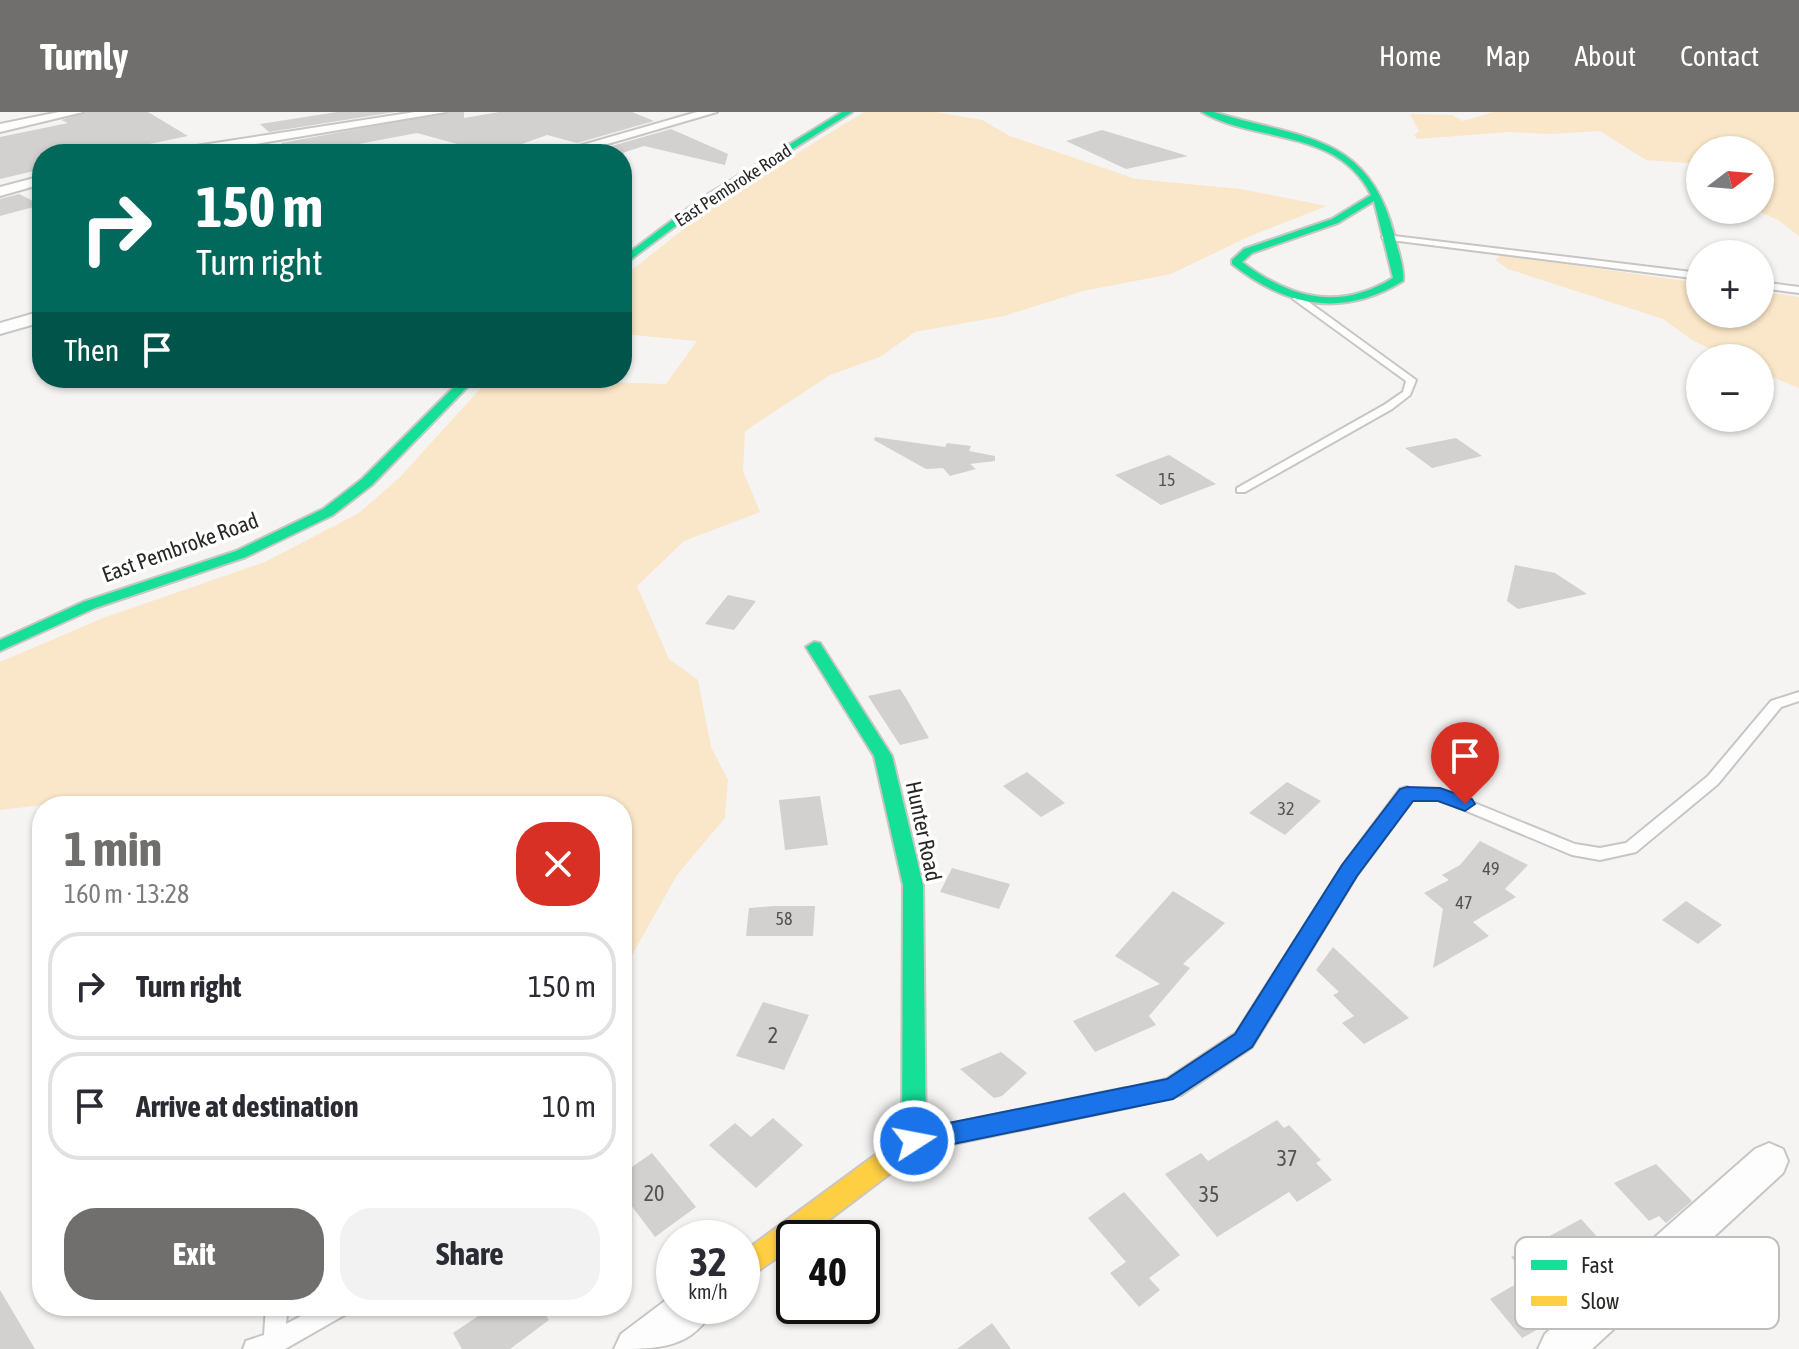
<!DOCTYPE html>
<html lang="en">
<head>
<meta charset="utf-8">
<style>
	body { margin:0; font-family:"Asap Condensed",sans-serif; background:#f2f2f3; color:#2b2b33; height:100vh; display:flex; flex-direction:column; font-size:30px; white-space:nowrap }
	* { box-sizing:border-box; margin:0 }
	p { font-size:26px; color:#7c7c81 }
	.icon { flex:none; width:44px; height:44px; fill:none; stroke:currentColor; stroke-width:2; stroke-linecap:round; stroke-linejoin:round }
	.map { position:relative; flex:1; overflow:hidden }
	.panel { position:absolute; left:32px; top:684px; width:600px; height:520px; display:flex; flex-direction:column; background:#fff; border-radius:32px; box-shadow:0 2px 6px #0004 }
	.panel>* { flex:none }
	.banner { position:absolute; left:32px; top:32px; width:600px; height:244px; border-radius:32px; box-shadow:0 2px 6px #0004; background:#00695c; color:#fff; overflow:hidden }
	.needle { width:52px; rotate:74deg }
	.controls { position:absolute; left:1686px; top:24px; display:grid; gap:16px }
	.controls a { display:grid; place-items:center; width:88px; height:88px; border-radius:50%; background:#fff; box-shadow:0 2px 6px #0004; font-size:40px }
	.speed { position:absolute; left:656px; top:1108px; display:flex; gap:16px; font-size:40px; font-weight:700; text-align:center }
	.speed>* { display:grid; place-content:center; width:104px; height:104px; border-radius:50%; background:#fff; box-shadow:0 2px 6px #0004; line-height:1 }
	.speed small { font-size:20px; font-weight:400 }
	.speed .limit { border:4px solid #111; border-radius:12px; background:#fff; color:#111 }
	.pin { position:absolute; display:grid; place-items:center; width:68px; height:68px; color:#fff; margin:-82px -34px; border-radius:50% 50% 50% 0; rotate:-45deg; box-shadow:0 0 8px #0007 }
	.pin .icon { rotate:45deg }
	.me { position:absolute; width:88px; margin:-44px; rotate:79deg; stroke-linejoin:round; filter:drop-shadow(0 0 6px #0008) }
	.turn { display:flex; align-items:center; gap:28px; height:168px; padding:0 32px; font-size:36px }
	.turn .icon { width:104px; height:104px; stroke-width:2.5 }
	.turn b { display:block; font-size:56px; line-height:68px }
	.then { display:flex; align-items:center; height:76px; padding:0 32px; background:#0003; gap:16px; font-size:30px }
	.round { display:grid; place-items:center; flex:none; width:84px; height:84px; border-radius:32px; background:#f2f2f3 }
	.head { display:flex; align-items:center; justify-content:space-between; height:136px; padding:0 32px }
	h1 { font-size:48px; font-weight:700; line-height:60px; color:#716f6d }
	.action { display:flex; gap:16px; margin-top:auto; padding:16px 32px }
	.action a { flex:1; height:92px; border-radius:32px; background:#716f6d; color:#fff; font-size:32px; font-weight:700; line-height:92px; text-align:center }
	.action a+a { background:#f2f2f3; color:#2b2b33 }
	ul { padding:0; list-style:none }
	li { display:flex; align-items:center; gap:24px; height:108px; margin:0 16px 12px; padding:0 16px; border:4px solid #e1e1e2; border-radius:32px }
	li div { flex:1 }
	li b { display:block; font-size:30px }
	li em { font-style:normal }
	header { display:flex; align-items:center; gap:48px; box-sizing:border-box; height:112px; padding:0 40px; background:#716f6d; color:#fff }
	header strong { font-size:38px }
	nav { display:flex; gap:44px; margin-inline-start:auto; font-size:28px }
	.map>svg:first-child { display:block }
	.green { fill:#fae6c8 }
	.building { fill:#d2d1cf }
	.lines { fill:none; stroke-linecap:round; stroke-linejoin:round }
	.lane-casing { stroke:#c7c6c4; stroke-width:4 }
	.street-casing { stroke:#c7c6c4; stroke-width:4 }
	.fast-casing { stroke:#c7c6c4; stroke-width:4 }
	.slow-casing { stroke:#c7c6c4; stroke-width:4 }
	.lane { fill:#fefdfd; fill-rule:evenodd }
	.street { fill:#fefdfd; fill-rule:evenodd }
	.fast { fill:#16e098; fill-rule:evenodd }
	.slow { fill:#ffcf43; fill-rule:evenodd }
	.route { fill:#1a73e8; stroke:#114b97; stroke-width:2 }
	.labels { text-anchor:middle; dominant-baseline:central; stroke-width:7; stroke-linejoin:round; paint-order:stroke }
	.far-street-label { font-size:18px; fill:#292826; stroke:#fff }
	.number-label { font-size:18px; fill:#535250 }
	.street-label { font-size:22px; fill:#292826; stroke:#fff }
	.near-number-label { font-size:22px; fill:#535250 }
	.key { fill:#fff; stroke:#bfbebe; stroke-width:2 }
	.key-label { font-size:22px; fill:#292826 }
</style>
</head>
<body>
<header>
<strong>Turnly</strong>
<nav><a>Home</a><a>Map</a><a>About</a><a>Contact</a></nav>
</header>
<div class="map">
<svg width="1799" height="1237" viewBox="0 0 1799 1237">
	<rect width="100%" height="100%" fill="#f6f4f2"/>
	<!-- green -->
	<g class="green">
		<polygon points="864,0 936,0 982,8 1010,24 1136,67 1241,77 1327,94 1248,125 1171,162 1083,179 1004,204 915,220 880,245 830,263 745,319 743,359 760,400 684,429 637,474 669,547 698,568 711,635 728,668 725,706 677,763 622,861 622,694 174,694 94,687 0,698 0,550 103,506 265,450 359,401 400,365 490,266 666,272 697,229 622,222 622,166 715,92"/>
		<polygon points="1493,0 1799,0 1799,124 1778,108 1756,98 1760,98 1760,38 1700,38 1700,52 1646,48 1600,19 1550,22 1508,20 1417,27 1414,23 1419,19 1410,2 1452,3 1463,9"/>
		<polygon points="1501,143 1700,171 1700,202 1760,202 1760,179 1799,185 1799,276 1760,260 1760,246 1730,246 1692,228 1663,207 1508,157 1495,148"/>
	</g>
	<!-- building -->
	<g class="building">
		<polygon points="86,0 148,0 188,24 102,42 42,42 42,57 0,67 0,25 68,11 61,8"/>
		<polygon points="337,0 395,0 269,20 260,12"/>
		<polygon points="449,0 464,0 464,6 499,0 632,0 654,9 577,31 547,23 494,42 417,21 305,42 294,42 281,31"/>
		<polygon points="671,17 728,42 725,53 644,34 619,42 598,38"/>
		<polygon points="1102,18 1188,44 1126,57 1066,29"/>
		<polygon points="19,82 41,93 0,104 0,87"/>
		<polygon points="875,325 945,335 947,331 971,334 969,339 995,344 995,349 970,352 976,357 950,364 943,356 926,357 874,328"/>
		<polygon points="1456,326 1482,344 1432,356 1405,336"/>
		<polygon points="1169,343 1216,372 1161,393 1115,363"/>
		<polygon points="1515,453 1555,461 1587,482 1518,497 1507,489"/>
		<polygon points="728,483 756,489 734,518 705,512"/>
		<polygon points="900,577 906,586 929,626 900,633 868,584"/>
		<polygon points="1027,660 1065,691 1041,705 1003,674"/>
		<polygon points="1287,670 1321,689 1285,723 1249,701"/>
		<polygon points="820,684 828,733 785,738 779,688"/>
		<polygon points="1480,729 1528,753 1505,777 1516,785 1473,810 1489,824 1433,856 1443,797 1424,781 1449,768 1442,763 1460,753"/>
		<polygon points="952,756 1010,772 999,797 940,780"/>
		<polygon points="1173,779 1225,811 1183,852 1190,856 1149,904 1156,913 1095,940 1073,909 1160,872 1115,844"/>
		<polygon points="1686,789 1722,813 1698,832 1662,808"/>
		<polygon points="773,794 815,794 813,824 746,824 749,796"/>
		<polygon points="1333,835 1365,865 1409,906 1364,932 1342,911 1354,904 1333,883 1339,880 1316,858"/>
		<polygon points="763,890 809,903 784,958 736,944"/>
		<polygon points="1001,940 1027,961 1002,984 994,986 960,957"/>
		<polygon points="773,1006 803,1033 756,1076 709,1033 735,1011 751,1025"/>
		<polygon points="1277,1008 1284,1016 1289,1013 1321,1048 1316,1051 1332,1068 1297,1090 1289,1080 1217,1125 1165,1062 1201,1041 1208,1049"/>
		<polygon points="652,1041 696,1095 655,1125 622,1081 622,1062"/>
		<polygon points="1656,1052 1692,1089 1666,1111 1659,1104 1649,1109 1614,1071"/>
		<polygon points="1124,1080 1180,1143 1149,1166 1160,1178 1139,1195 1110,1161 1126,1150 1088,1106"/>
		<polygon points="1581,1107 1621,1151 1602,1168 1562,1190 1565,1194 1550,1202 1555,1208 1522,1226 1490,1187 1528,1165 1511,1145"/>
		<polygon points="0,1178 35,1237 0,1237"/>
		<polygon points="493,1194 540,1194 549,1208 510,1237 462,1237 453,1221"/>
		<polygon points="992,1211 1011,1237 957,1237"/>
	</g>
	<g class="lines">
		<defs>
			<g id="lane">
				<polygon points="1386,123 1700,161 1700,167 1383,127 1382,125"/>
				<polygon points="1760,170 1799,175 1799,181 1760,176"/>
				<polygon points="1293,183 1299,183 1416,268 1410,283 1392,297 1245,380 1237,380 1237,376 1384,293 1403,280 1406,269 1293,187"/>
				<polygon points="1799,580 1799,589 1781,595 1718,672 1636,740 1600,748 1572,743 1438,687 1409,687 1402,682 1409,677 1440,677 1575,732 1600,736 1626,731 1708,664 1771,589"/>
				<polygon points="266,1194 288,1194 286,1212 320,1194 352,1194 348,1201 285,1237 243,1237 246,1229 264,1223"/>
			</g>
			<g id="street">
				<polygon points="59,0 83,0 0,20 0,12"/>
				<polygon points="415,0 446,0 196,42 163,42 170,38"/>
				<polygon points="697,0 717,0 573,42 551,42"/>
				<polygon points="42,64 42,72 0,84 0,75"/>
				<polygon points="42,199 42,210 0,222 0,211"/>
				<polygon points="1769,1031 1783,1037 1788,1049 1783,1061 1592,1237 1538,1237 1545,1222 1755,1037"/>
				<path d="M674,1182V1194H714C695,1237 657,1237 614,1237L621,1222Z"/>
			</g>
			<g id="fast">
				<polygon points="842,0 852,0 705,92 622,154 622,146 699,88"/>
				<path d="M1202,0H1214C1299,27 1368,20 1394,122C1397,136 1405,156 1403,169C1342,206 1286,195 1232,152V148L1244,137L1332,107L1371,83C1339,16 1255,31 1202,0ZM1374,89L1393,166C1339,199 1291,187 1242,150L1252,141L1338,111Z"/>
				<polygon points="463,266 476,266 372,373 333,403 246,445 95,496 0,539 0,528 83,490 236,439 323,397 362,367"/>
				<polygon points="814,530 820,531 892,644 923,773 926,1029 923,1037 914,1040 905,1037 902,1029 903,773 874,644 806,535"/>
				<polygon points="1407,675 1417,682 1357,763 1252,935 1181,983 1126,996 1118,993 1114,986 1118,979 1167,967 1236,921 1343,753 1400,677"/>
			</g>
			<polygon id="slow" points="1126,976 1134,979 1138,986 1134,993 1126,996 920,1039 805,1126 794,1126 794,1134 742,1170 742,1141 905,1021"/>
		</defs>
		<!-- lane casing -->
		<use href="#lane" class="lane-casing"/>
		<!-- street casing -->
		<use href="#street" class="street-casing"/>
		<!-- fast casing -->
		<use href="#fast" class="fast-casing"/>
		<!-- slow casing -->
		<use href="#slow" class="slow-casing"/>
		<!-- lane -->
		<use href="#lane" class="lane"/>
		<!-- street -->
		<use href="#street" class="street"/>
		<!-- fast -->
		<use href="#fast" class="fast"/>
		<!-- slow -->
		<use href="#slow" class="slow"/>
	</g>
	<!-- route -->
	<polygon class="route" points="1407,675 1440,676 1472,687 1475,692 1465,699 1438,689 1413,689 1357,764 1252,935 1173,987 914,1040 905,1037 901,1029 905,1021 914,1018 1167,967 1235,922 1342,753 1400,677"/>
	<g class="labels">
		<!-- far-street labels -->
		<g class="far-street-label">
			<text transform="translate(733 73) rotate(-33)">East Pembroke Road</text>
		</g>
		<!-- number labels -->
		<g class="number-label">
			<text x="1167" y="367">15</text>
			<text x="1286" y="696">32</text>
			<text x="1491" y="756">49</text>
			<text x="1464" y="790">47</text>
			<text x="784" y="806">58</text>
		</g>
		<!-- street labels -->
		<g class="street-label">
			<text transform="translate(180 435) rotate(-20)">East Pembroke Road</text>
			<text transform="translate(924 719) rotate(78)">Hunter Road</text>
		</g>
		<!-- near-number labels -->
		<g class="near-number-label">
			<text x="773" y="923">2</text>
			<text x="1287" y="1046">37</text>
			<text x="654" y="1081">20</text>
			<text x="1209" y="1082">35</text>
		</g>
	</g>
	<!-- legend -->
	<rect x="1515" y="1125" width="264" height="92" rx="12" class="key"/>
	<rect x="1531" y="1148" width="36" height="10" fill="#16e098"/>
	<rect x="1531" y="1184" width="36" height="10" fill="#ffcf43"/>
	<g class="key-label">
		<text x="1581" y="1161">Fast</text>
		<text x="1581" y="1197">Slow</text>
	</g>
</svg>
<div class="controls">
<a><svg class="needle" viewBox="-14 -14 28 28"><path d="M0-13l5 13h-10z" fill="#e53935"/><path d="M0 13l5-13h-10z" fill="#7c7c81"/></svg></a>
<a>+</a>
<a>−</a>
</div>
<div class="speed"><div>32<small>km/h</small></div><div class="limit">40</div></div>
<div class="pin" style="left:1465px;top:692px;background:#d93025"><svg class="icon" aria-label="arrive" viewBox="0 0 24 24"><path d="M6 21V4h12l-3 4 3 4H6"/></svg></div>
<svg class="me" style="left:914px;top:1029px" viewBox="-20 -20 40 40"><circle r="17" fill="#1a73e8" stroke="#fff" stroke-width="3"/><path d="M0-11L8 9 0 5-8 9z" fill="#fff"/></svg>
<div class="banner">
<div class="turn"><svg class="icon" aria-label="right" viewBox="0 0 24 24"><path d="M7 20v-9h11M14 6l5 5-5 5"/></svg><div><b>150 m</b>Turn right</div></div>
<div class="then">Then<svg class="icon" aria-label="arrive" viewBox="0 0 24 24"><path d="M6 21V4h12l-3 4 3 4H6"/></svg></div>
</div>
<section class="panel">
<div class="head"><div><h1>1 min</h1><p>160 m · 13:28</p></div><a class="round" style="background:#d93025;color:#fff"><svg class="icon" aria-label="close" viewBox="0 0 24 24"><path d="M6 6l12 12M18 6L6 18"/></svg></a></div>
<ul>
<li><svg class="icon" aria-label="right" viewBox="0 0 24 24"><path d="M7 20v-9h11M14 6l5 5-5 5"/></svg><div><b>Turn right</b></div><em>150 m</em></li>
<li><svg class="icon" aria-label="arrive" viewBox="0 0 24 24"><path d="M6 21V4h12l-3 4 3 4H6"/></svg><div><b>Arrive at destination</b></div><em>10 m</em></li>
</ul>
<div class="action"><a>Exit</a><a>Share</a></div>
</section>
</div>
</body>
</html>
